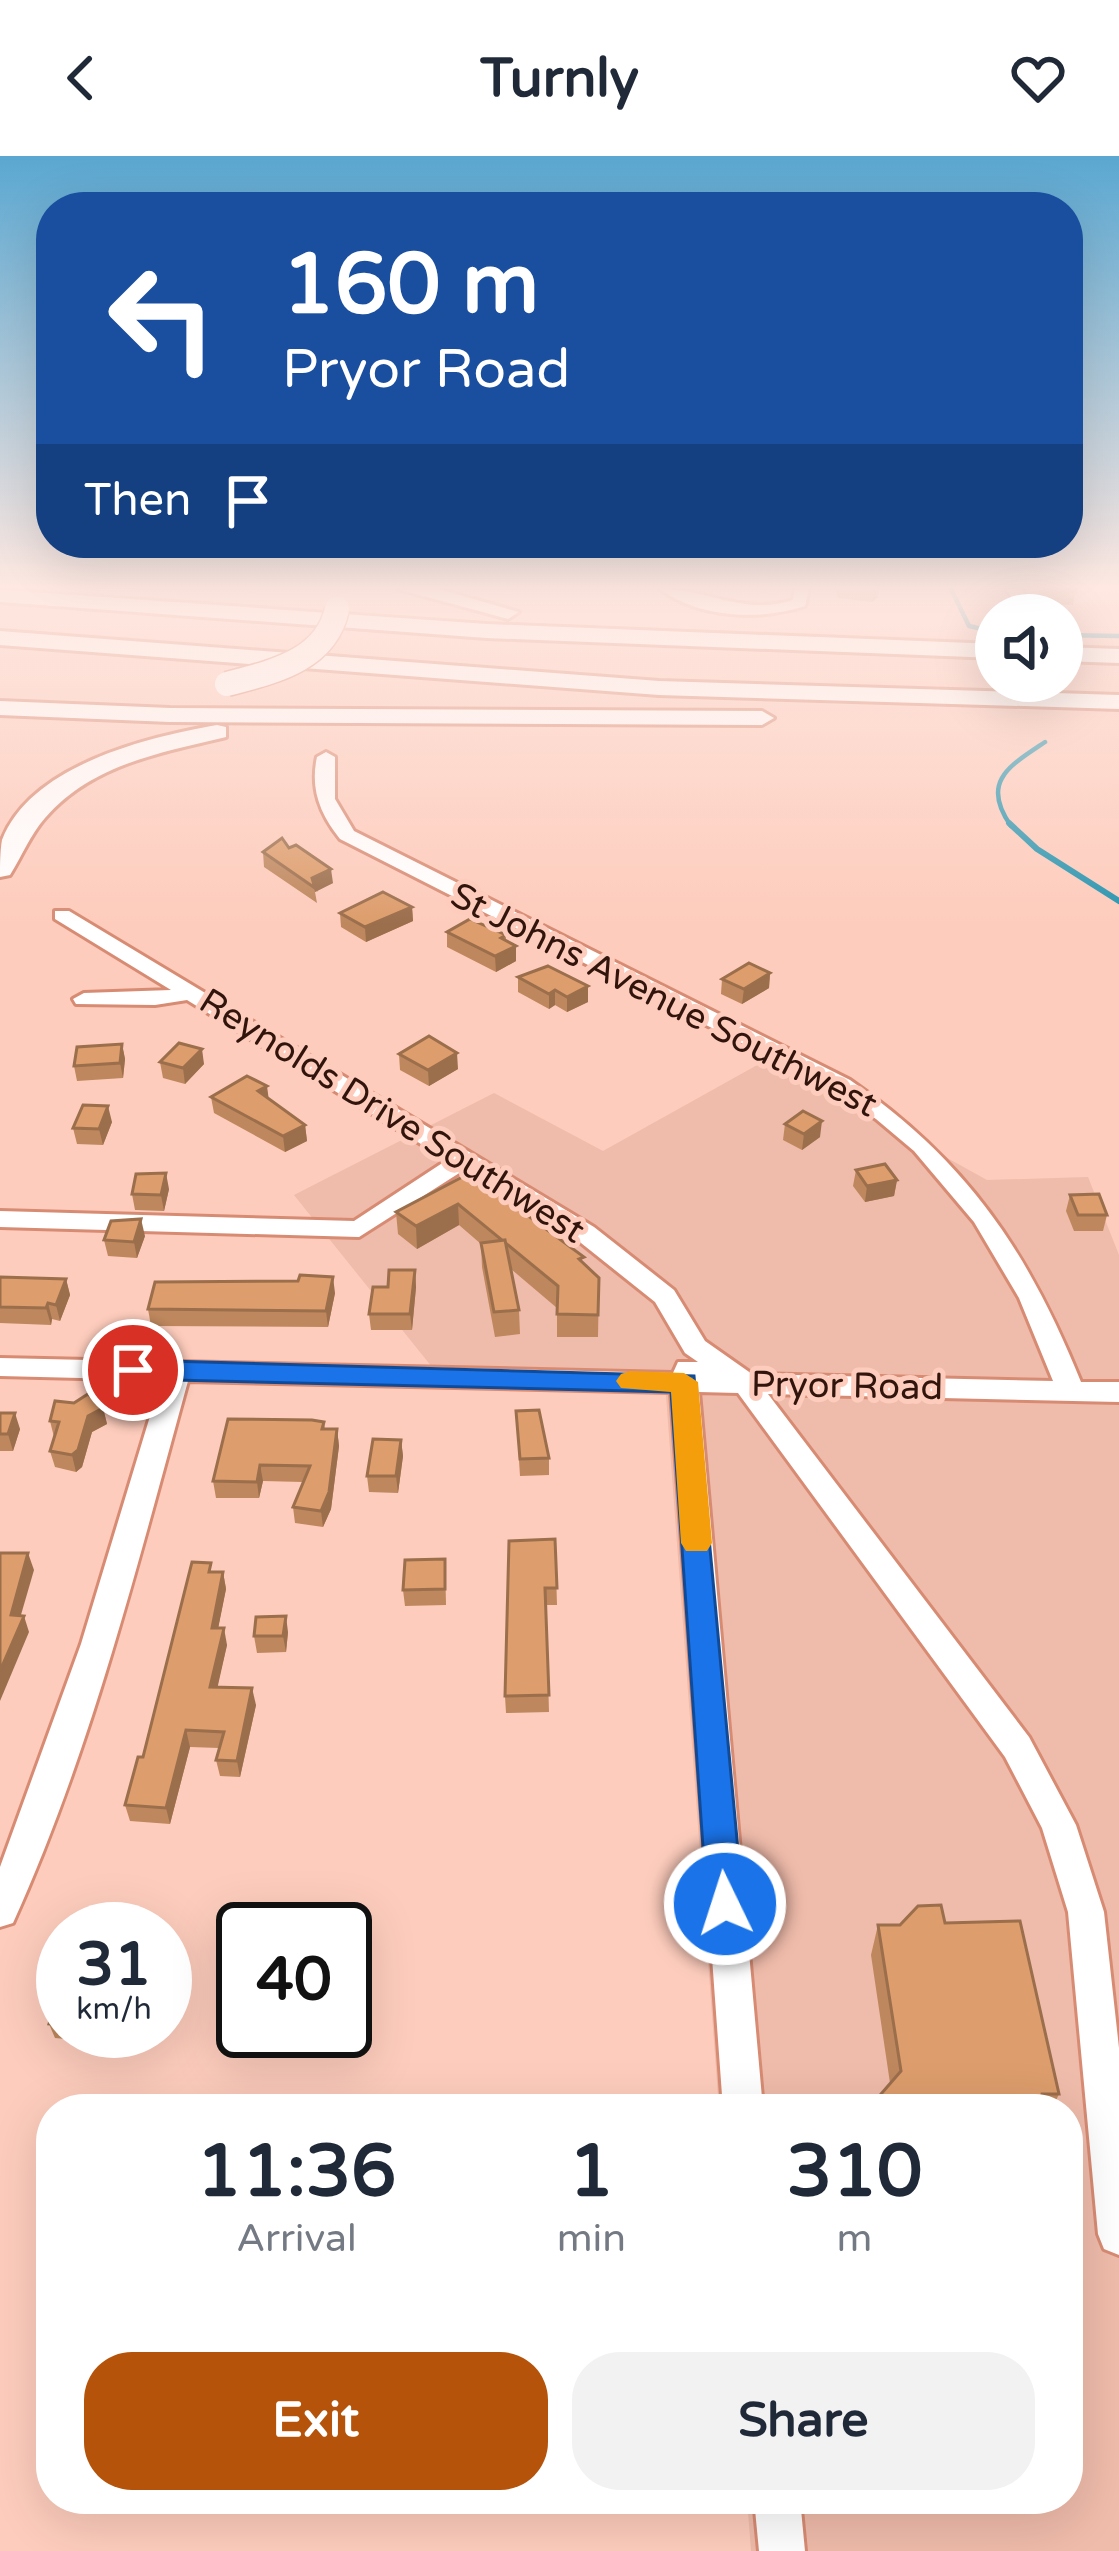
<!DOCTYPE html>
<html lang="en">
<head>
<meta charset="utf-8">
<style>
	body { margin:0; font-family:"Varela Round",sans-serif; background:#f2f2f3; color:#1f2937; height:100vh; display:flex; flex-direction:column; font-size:45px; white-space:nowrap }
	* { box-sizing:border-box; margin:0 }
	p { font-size:39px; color:#747a83 }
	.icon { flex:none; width:66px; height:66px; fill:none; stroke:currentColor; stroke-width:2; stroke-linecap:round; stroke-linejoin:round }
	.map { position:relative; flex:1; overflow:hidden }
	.drawer { position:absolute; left:36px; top:1938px; width:1047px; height:420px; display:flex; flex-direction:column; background:#fff; border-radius:48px; box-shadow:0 12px 48px #0002 }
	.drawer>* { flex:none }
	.hud { position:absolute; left:36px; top:36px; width:1047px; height:366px; border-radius:48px; box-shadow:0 12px 48px #0002; background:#1a4fa0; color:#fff; overflow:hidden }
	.fabs { position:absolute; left:975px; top:438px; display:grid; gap:24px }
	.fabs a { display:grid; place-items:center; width:108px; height:108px; border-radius:50%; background:#fff; box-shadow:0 12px 48px #0002; font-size:60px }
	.speed { position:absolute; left:36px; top:1746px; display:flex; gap:24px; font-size:60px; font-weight:700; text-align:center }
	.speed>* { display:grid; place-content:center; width:156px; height:156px; border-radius:50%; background:#fff; box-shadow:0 12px 48px #0002; line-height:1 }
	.speed small { font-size:30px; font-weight:400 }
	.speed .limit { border:6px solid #111; border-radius:18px; background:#fff; color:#111 }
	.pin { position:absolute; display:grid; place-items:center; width:102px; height:102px; color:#fff; margin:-51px; border:6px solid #fff; border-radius:50%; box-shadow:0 3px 12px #0007 }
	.me { position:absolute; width:132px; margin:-66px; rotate:356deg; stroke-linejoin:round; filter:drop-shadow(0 0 9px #0008) }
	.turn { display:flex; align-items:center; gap:42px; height:252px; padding:0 48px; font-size:54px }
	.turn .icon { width:156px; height:156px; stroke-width:2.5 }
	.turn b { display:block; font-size:84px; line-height:102px }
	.then { display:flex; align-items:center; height:114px; padding:0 48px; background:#0003; gap:24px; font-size:45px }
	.eta { display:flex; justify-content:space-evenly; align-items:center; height:204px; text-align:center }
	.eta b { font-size:72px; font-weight:700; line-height:84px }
	.primary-button { display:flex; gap:24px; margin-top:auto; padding:24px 48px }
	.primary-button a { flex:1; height:138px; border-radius:48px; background:#b45309; color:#fff; font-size:48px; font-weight:700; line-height:138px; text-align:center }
	.primary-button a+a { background:#f2f2f3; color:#1f2937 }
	header { display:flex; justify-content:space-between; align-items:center; height:156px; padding:0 48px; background:#fff; font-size:54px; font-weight:700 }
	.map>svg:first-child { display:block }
	.built { fill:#efbbaa }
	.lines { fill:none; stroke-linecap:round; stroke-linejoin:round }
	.stream-far1 { stroke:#2694af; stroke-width:4.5 }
	.stream { stroke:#2694af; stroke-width:6 }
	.minor-casing { stroke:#d88b73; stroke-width:6 }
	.highway-casing { stroke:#d88b73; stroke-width:6 }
	.minor { fill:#fff; fill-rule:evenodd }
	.highway { fill:#fff; fill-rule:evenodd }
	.highway-bridge-casing { stroke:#d88b73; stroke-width:27; stroke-linecap:butt }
	.highway-bridge { stroke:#fff; stroke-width:24 }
	.wall { fill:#be875d }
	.shaded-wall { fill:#9b6e4c }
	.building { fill:#dd9d6c; stroke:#9b6e4c; stroke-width:3 }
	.route { fill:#1a73e8; stroke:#114b97; stroke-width:3 }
	.slow { fill:#f59e0b }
	.labels { text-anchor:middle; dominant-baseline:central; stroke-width:10; stroke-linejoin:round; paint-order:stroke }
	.street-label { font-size:36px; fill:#31140b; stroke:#fdccbc }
</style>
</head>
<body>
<header><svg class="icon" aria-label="back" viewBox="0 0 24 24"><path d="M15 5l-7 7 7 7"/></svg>Turnly<svg class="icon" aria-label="heart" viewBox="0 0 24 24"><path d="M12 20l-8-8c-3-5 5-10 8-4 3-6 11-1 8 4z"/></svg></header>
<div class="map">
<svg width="1119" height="2395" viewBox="0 0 1119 2395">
	<rect width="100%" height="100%" fill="#fdccbc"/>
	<!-- built -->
	<polygon class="built" points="768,903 987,1024 1088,1021 1119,1099 1119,2395 751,2395 747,2343 1068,2343 1068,1953 719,1953 665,1226 440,1221 294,1039 494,937 603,995"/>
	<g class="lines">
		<!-- stream-far1 -->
		<g class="stream-far1">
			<polyline points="951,433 969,470 996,476"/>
			<polyline points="1062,479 1119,480"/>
			<path d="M1011,670C980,626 1009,610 1045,586"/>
		</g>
		<!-- stream -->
		<polyline class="stream" points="1009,667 1037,693 1119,745"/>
		<defs>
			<g id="minor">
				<path d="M660,433C706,433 745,460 793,444L795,433H809L805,450C760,465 699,462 660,433Z"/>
				<polygon points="1007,433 1022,433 1027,452 1017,452"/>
				<path d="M326,596L335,601V643L354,675L850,924C967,1005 1028,1095 1081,1226H1119V1246L768,1238L1029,1581L1076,1669L1104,1756L1119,1892V2099L1104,2093L1098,2078L1068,1756L1042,1672L1005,1601L738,1237L699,1236L763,1953H723L671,1236L188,1225C138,1406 91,1595 13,1767L0,1771V1711L81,1488L161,1224L0,1220V1202L673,1217L678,1206H698L685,1197L655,1146L576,1083L464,1014L359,1081L0,1071V1055L354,1065L447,1004L187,844L155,849L76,848L73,843L84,837L171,834L55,763V755H69L594,1071L674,1134L705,1185L752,1218L1053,1225L1019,1142L974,1066L914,995L876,963L834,934L340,683C320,658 310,633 317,601Z"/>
				<polygon points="754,2343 800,2343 805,2395 759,2395"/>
			</g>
			<g id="highway">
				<polygon points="398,433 438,433 519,456 508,463"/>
				<polygon points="0,434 487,468 996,488 996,502 487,482 0,446"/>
				<polygon points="0,475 659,525 1119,539 1119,553 659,539 0,489"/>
				<polygon points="1062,491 1119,493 1119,507 1062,505"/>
				<polygon points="0,545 170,552 762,555 774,562 762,569 170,566 0,559"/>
				<path d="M217,569L226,571V581C160,597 92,608 45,662C30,679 22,700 10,719L0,721C0,710 0,695 2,684C31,609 148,581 217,569Z"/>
			</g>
		</defs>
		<!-- minor casing -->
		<use href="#minor" class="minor-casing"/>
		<!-- highway casing -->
		<use href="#highway" class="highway-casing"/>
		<!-- minor -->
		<use href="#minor" class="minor"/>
		<!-- highway -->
		<use href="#highway" class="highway"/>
		<defs>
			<path id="highway-bridge" d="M227,528C272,516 326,505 337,453"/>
		</defs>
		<!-- highway-bridge casing -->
		<use href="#highway-bridge" class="highway-bridge-casing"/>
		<!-- highway-bridge -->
		<use href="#highway-bridge" class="highway-bridge"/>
	</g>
	<!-- wall -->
	<g class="wall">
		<polygon points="836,434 879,434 878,441 872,446 838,442"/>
		<polygon points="1038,434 1075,434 1073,449 1044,448"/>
		<polygon points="289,692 333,727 315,736 317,747 264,711 263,696"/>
		<polygon points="412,751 413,765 366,786 341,771 340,757"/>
		<polygon points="447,776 506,779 506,785 516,805 496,816 447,791"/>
		<polygon points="770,817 769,832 742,848 721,838 722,823"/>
		<polygon points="518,821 588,830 588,846 567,856 555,849 549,853 518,836"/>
		<polygon points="122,888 125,903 123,922 77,925 74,910"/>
		<polygon points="399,898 458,913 429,930 400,914"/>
		<polygon points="160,906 204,908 185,928 163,922"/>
		<polygon points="211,941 305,969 307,985 285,996 214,957"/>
		<polygon points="112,966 103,989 77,988 73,972"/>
		<polygon points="785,968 820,981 802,994 783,984"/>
		<polygon points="856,1014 897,1024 894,1040 865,1046 853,1030"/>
		<polygon points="470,1017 599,1122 598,1181 557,1181 557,1152 511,1113 519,1154 520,1178 495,1181 482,1111 481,1088 459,1069 417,1093 398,1078 396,1056"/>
		<polygon points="169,1033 164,1055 135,1054 132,1038"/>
		<polygon points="1070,1039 1107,1059 1103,1075 1074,1075 1066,1055"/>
		<polygon points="145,1080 137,1102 108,1100 104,1084"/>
		<polygon points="415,1114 416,1131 412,1174 371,1174 369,1158"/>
		<polygon points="0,1121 66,1123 70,1139 60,1165 52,1163 51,1169 0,1167"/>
		<polygon points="298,1125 335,1137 328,1171 151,1170 148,1153"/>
		<polygon points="103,1252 107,1268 92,1276 82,1311 76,1316 55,1311 50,1295 54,1281 50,1265"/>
		<polygon points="0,1257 20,1273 13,1295 0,1295"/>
		<polygon points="324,1266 325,1273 337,1273 339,1290 331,1353 323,1371 295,1367 293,1351 303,1326 263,1325 259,1342 216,1342 213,1325"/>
		<polygon points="517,1271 549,1302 549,1319 520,1320"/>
		<polygon points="401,1284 403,1300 398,1337 369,1336 367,1320"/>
		<polygon points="555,1383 557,1449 546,1449 549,1556 506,1557 505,1540"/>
		<polygon points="445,1403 446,1449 405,1450 403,1434"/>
		<polygon points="213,1416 223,1416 226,1433 218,1472 227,1489 217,1531 256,1549 240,1621 220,1620 216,1604 219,1592 190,1591 170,1668 130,1665 125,1649"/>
		<polygon points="288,1476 286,1496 257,1497 254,1480"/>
		<polygon points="945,1767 1059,1938 1052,1953 868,1953 890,1927 871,1799 878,1769"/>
		<polygon points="63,1822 63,1875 89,1875 87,1885 55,1882 49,1868"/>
	</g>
	<!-- shaded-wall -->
	<g class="shaded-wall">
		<polygon points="874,434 879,434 878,441 872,446"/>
		<polygon points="331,713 333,727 315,736 312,722"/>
		<polygon points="412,751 413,765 366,786 365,771"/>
		<polygon points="516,790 516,805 496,816 495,800"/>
		<polygon points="770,817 769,832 742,848 744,833"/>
		<polygon points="588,830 588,846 567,856 567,841"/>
		<polygon points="555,834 555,849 549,853 549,838"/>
		<polygon points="122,888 125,903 123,922 120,907"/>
		<polygon points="202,893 204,908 185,928 183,912"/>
		<polygon points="457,897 458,913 429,930 428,914"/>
		<polygon points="267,930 269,945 258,935"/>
		<polygon points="108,950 112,966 103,989 99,973"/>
		<polygon points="822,965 820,981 802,994 804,978"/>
		<polygon points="305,969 307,985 285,996 283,980"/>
		<polygon points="166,1017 169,1033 164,1055 161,1039"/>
		<polygon points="897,1024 894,1040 865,1046 867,1030"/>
		<polygon points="458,1048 459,1069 417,1093 416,1070"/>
		<polygon points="141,1063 145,1080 137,1102 134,1086"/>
		<polygon points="415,1114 416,1131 412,1174 410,1158"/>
		<polygon points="333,1121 335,1137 328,1171 326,1155"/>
		<polygon points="66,1123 70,1139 60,1165 56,1149"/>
		<polygon points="48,1147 52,1163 51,1169 46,1152"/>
		<polygon points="103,1252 107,1268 92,1276 82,1311 76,1316 72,1299 88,1260"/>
		<polygon points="15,1257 20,1273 13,1295 8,1278"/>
		<polygon points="337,1273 339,1290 331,1353 323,1371 321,1355"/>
		<polygon points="401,1284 403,1300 398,1337 396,1320"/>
		<polygon points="260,1309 263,1325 259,1342 257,1326"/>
		<polygon points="28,1397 34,1414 16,1476 11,1459"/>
		<polygon points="223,1416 226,1433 215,1488 212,1472"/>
		<polygon points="24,1460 29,1476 0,1545 0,1515"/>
		<polygon points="286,1460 288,1476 286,1496 283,1480"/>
		<polygon points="224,1472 227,1489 214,1547 210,1531"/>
		<polygon points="252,1532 256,1549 240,1621 237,1605"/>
		<polygon points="186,1574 190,1591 170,1668 166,1652"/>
	</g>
	<!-- building -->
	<g class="building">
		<polygon points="1045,434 1075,434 1076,436 1046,436"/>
		<polygon points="282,682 289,692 296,689 331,713 312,722 315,732 263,696"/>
		<polygon points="383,736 412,751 365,771 340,757"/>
		<polygon points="470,763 506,779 501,782 516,790 495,800 447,776"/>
		<polygon points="749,807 770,817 744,833 722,823"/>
		<polygon points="548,810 588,830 567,841 555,834 549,838 518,821"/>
		<polygon points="429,880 457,897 428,914 399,898"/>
		<polygon points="179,887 202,893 183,912 160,906"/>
		<polygon points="122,888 120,907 74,910 77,891"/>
		<polygon points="247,920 267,930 258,935 305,969 283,980 211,941"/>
		<polygon points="83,949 108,950 99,973 73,972"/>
		<polygon points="803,955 822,965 804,978 785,968"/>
		<polygon points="885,1008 897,1024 867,1030 856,1014"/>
		<polygon points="166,1017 161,1039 132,1038 136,1018"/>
		<polygon points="470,1017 584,1101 579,1103 599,1122 598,1159 557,1158 558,1130 458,1048 416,1070 396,1056"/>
		<polygon points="1099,1038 1107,1059 1078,1059 1070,1039"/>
		<polygon points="141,1063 134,1086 104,1084 111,1065"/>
		<polygon points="505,1084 519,1154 494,1156 481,1087"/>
		<polygon points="389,1114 415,1114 410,1158 369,1158 373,1131 388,1131"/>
		<polygon points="300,1119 333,1121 326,1155 148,1153 155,1126 298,1125"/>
		<polygon points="0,1121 66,1123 56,1149 48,1147 46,1152 0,1151"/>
		<polygon points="88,1238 103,1252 88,1260 78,1294 72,1299 50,1295 59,1266 50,1265 55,1245 74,1247"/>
		<polygon points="539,1254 549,1302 520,1303 516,1255"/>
		<polygon points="0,1257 15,1257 8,1278 0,1278"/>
		<polygon points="228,1263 312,1264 324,1266 322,1273 337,1273 329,1336 321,1355 293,1351 310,1310 260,1309 257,1326 213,1325"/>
		<polygon points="373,1283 401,1284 396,1320 367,1320"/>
		<polygon points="555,1383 557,1432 545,1432 549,1539 505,1540 509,1385"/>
		<polygon points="0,1397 28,1397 11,1459 24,1460 0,1515"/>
		<polygon points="445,1403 445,1433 403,1434 405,1404"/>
		<polygon points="192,1406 211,1407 209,1416 223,1416 212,1472 224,1472 210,1531 252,1532 237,1605 216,1604 224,1576 186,1574 166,1652 125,1649 138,1601 143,1601"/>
		<polygon points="286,1460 283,1480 254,1480 256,1461"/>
		<polygon points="941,1749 945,1767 1020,1765 1059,1938 1042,1938 1039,1953 868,1953 901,1915 878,1769 900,1769 918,1750"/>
		<polygon points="63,1822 63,1869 49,1868"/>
	</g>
	<!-- sky -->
	<linearGradient id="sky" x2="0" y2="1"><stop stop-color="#5aa7d1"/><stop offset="0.56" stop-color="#fee8e1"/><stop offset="1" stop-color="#fee8e1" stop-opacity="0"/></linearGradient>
	<rect width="1119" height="769" fill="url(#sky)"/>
	<!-- route -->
	<polygon class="route" points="133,1204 694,1220 743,1748 738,1759 725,1764 712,1759 707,1748 671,1236 133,1223 119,1214"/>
	<!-- slow -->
	<polygon class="slow" points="630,1215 684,1217 698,1226 712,1387 707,1395 686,1395 681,1387 671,1236 621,1232 616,1225 621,1218"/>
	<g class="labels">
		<!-- street labels -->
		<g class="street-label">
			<text transform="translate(664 844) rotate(27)">St Johns Avenue Southwest</text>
			<text transform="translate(392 960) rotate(32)">Reynolds Drive Southwest</text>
			<text transform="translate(847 1230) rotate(1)">Pryor Road</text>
		</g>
	</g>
</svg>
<div class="fabs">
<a><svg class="icon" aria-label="sound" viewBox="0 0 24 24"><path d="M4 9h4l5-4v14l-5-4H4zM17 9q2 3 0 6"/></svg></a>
</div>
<div class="speed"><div>31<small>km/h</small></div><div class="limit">40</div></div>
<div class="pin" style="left:133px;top:1214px;background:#d93025"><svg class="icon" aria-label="arrive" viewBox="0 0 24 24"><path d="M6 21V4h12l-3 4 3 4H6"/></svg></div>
<svg class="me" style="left:725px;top:1748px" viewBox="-20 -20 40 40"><circle r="17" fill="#1a73e8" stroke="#fff" stroke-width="3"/><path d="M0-11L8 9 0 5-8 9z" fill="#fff"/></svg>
<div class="hud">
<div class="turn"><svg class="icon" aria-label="left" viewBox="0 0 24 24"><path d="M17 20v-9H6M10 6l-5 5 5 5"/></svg><div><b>160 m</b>Pryor Road</div></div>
<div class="then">Then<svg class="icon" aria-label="arrive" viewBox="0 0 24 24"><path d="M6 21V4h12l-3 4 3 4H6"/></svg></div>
</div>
<section class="drawer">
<div class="eta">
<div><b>11:36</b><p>Arrival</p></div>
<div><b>1</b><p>min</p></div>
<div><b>310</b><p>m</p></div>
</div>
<div class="primary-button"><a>Exit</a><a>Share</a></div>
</section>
</div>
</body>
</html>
